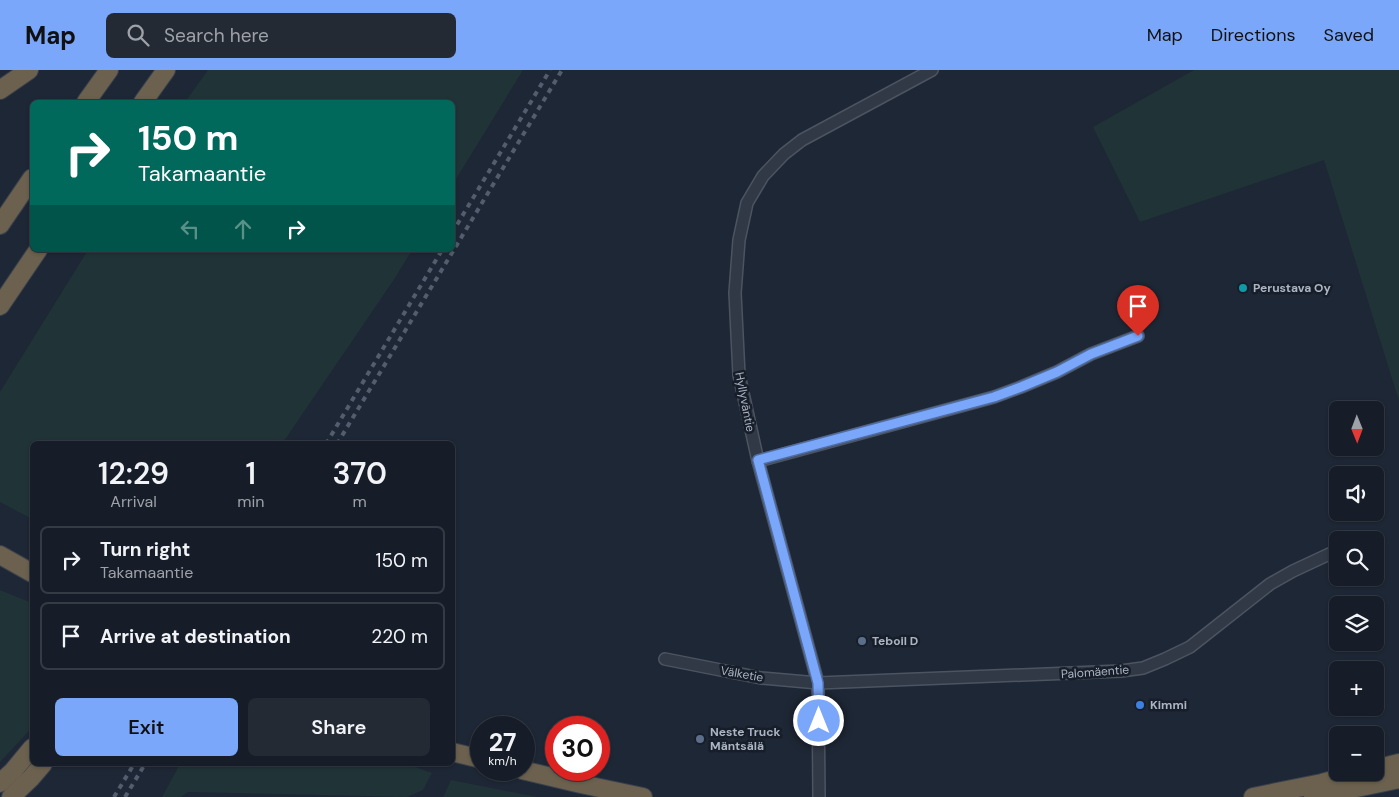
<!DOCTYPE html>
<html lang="en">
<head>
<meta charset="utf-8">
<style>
	body { margin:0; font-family:"DM Sans",sans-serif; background:#232a34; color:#f1f3f6; height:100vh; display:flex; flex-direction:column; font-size:19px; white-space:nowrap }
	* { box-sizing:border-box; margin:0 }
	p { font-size:16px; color:#9ea2a8 }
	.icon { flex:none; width:28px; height:28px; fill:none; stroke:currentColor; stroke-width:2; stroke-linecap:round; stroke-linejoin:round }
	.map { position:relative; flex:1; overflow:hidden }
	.panel { position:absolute; left:30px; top:371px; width:425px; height:325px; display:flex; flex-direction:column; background:#161d28; border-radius:8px; box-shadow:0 1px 4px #0004,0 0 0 1px #353b45 }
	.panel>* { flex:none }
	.guide { position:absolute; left:30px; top:30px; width:425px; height:152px; border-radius:8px; box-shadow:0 1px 4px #0004,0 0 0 1px #353b45; background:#00695c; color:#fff; overflow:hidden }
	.needle { width:32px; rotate:179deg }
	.tools { position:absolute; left:1329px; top:331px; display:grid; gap:10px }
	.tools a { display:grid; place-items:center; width:55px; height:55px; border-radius:8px; background:#161d28; box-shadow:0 1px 4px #0004,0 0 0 1px #353b45; font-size:25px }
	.speed { position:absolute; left:470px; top:646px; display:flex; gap:10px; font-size:25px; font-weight:700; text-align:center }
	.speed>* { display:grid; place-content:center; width:65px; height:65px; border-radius:50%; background:#161d28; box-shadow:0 1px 4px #0004,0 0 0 1px #353b45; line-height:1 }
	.speed small { font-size:12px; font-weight:400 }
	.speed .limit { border:8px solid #d22; background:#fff; color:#111 }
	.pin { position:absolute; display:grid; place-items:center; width:42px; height:42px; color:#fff; margin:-51px -21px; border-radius:50% 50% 50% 0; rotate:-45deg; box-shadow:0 0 5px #0007 }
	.pin .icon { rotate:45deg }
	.me { position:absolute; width:55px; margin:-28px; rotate:0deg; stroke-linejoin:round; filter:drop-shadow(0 0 4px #0008) }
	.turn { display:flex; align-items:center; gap:18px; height:105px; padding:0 25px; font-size:22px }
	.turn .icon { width:65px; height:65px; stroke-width:2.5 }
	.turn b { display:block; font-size:35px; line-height:42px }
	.lanes { display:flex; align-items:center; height:48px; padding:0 25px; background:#0003; justify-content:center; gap:25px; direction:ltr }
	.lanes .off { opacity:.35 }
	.eta { display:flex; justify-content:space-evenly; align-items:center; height:85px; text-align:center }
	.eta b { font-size:30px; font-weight:600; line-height:35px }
	.button { display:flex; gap:10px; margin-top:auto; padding:10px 25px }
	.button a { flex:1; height:58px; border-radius:8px; background:#7aa7fa; color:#111; font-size:20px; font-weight:600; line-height:58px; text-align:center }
	.button a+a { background:#232a34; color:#f1f3f6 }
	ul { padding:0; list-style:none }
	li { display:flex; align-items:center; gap:15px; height:68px; margin:0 10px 8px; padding:0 15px; border:2px solid #353b45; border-radius:8px }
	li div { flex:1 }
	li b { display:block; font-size:19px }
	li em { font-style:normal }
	header { display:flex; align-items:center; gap:30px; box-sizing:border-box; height:70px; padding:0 25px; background:#7aa7fa; color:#111 }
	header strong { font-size:24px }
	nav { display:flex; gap:28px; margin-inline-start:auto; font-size:18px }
	.search { width:350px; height:45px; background:#232a34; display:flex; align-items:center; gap:12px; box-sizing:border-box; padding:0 18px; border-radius:8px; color:#9ea2a8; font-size:19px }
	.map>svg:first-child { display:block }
	.green { fill:#203336 }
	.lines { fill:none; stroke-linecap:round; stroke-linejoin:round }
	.minor-casing { stroke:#4c5461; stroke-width:14 }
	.highway-casing { stroke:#39414d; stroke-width:20 }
	.minor { stroke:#313946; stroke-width:11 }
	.highway { stroke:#6c614e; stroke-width:18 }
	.rail { stroke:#535d6d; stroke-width:4; stroke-dasharray:5 5; stroke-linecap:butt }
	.route-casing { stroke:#4f6da2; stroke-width:12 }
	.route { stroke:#7aa7fa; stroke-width:9 }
	.culture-dot { fill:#0f9aa8; stroke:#171e2a; stroke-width:2 }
	.service-dot { fill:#5c6f8a; stroke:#171e2a; stroke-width:2 }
	.shop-dot { fill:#3f7fe0; stroke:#171e2a; stroke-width:2 }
	.labels { text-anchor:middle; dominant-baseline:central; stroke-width:5; stroke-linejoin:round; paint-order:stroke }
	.poi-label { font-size:12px; font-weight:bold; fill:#abb4c3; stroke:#171e2a; text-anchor:start }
	.street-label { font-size:12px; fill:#abb4c3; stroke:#171e2a }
</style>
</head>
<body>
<header>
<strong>Map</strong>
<div class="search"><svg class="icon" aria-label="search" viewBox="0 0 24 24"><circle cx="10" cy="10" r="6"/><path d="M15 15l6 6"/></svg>Search here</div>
<nav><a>Map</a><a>Directions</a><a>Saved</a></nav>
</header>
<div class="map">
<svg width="1399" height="727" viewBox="0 0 1399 727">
	<rect width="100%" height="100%" fill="#1e2735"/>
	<!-- green -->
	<g class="green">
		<polygon points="208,0 523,0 453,114 452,32 185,32"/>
		<polygon points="1194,0 1399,0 1399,331 1324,90 1140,152 1093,57"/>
		<polygon points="88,180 412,180 395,208 282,374 32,374 32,449 0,432 0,322"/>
		<polygon points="0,520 32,533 32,651 28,662 0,692"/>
		<polygon points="180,694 407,694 432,703 423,720 407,727 188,722 181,727 162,727"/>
		<polygon points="451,710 537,727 443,727"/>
	</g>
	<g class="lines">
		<defs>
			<g id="minor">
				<polyline points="758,391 994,327 1021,317 1057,302 1091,284 1138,266"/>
				<polyline points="1369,470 1373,469"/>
				<polyline points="665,589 761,608 818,613 1121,601 1143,598 1165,589 1190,577 1270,514 1293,501 1338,480"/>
				<polyline points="819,727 818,613 758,391 739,305 735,223 739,170 747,133 763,106 784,84 802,70 932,0"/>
			</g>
			<g id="highway">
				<polyline points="0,20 29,0"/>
				<polyline points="86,32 109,0"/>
				<polyline points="143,32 166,0"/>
				<polyline points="0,155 32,108"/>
				<polyline points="0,236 38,180"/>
				<polyline points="0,485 32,503"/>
				<polyline points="452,682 481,689"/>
				<polyline points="1375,699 1399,693"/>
				<polyline points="522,700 581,714 643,727"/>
				<polyline points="0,713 13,701 32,678"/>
				<polyline points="11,727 31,708 43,694"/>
				<polyline points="1253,727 1322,713 1362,702"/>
				<polyline points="1313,727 1399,709"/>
			</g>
		</defs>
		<!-- minor casing -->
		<use href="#minor" class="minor-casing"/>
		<!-- highway casing -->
		<use href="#highway" class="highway-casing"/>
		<!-- minor -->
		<use href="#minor" class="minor"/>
		<!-- highway -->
		<use href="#highway" class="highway"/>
		<!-- rail -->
		<g class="rail">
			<polyline points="452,163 550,0"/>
			<polyline points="326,374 442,180"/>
			<polyline points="337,374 562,0"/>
			<polyline points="114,727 134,694"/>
			<polyline points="125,727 145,694"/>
		</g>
	</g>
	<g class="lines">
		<defs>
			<polyline id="route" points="819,651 818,613 758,390 994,327 1021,317 1057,302 1091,284 1138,266"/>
		</defs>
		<!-- route casing -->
		<use href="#route" class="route-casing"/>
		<!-- route -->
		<use href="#route" class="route"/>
	</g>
	<!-- markers -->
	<circle class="culture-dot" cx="1243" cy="218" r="5"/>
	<g class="service-dot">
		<circle cx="862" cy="571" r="5"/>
		<circle cx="700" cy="669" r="5"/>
	</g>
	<circle class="shop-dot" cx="1140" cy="635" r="5"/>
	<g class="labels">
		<!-- poi labels -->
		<g class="poi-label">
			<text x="1253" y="218">Perustava Oy</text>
			<text x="872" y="571">Teboil D</text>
			<text x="1150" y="635">Kimmi</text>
			<text x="710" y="662">Neste Truck<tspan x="710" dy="14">Mäntsälä</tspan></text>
		</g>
		<!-- street labels -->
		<g class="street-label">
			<text transform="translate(745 332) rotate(79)">Hyllyväntie</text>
			<text transform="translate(1095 602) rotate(-4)">Palomäentie</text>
			<text transform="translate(742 604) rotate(10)">Välketie</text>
		</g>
	</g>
</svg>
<div class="tools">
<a><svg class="needle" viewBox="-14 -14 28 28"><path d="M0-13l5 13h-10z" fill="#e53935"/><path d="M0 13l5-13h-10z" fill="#9ea2a8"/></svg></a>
<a><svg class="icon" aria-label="sound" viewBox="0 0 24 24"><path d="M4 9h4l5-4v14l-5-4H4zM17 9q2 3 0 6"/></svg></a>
<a><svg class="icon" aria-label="search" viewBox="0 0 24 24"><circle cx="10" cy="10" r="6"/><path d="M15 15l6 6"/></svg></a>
<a><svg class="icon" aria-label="layers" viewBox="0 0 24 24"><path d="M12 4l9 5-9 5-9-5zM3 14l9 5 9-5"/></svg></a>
<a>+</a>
<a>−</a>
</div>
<div class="speed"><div>27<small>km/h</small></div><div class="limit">30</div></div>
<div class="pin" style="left:1138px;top:266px;background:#d93025"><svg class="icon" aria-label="arrive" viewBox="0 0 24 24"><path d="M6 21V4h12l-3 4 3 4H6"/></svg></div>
<svg class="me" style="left:819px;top:651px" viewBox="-20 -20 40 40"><circle r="17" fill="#7aa7fa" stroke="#fff" stroke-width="3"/><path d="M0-11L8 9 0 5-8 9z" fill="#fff"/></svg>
<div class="guide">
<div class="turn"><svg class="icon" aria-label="right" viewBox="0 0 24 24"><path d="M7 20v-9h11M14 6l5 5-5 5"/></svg><div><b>150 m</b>Takamaantie</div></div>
<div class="lanes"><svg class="icon off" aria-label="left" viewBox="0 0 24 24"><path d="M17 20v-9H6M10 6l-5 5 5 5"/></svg><svg class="icon off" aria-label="ahead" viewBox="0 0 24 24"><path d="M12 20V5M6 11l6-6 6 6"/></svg><svg class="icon" aria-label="right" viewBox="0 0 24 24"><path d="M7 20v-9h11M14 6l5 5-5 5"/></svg></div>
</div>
<section class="panel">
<div class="eta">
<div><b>12:29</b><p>Arrival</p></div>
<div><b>1</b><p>min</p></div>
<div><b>370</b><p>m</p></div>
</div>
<ul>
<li><svg class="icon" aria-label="right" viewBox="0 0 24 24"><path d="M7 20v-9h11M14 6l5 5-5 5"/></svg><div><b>Turn right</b><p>Takamaantie</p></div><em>150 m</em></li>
<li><svg class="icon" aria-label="arrive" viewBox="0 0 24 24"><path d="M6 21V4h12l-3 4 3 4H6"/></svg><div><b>Arrive at destination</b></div><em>220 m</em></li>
</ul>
<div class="button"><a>Exit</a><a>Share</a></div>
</section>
</div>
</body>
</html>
